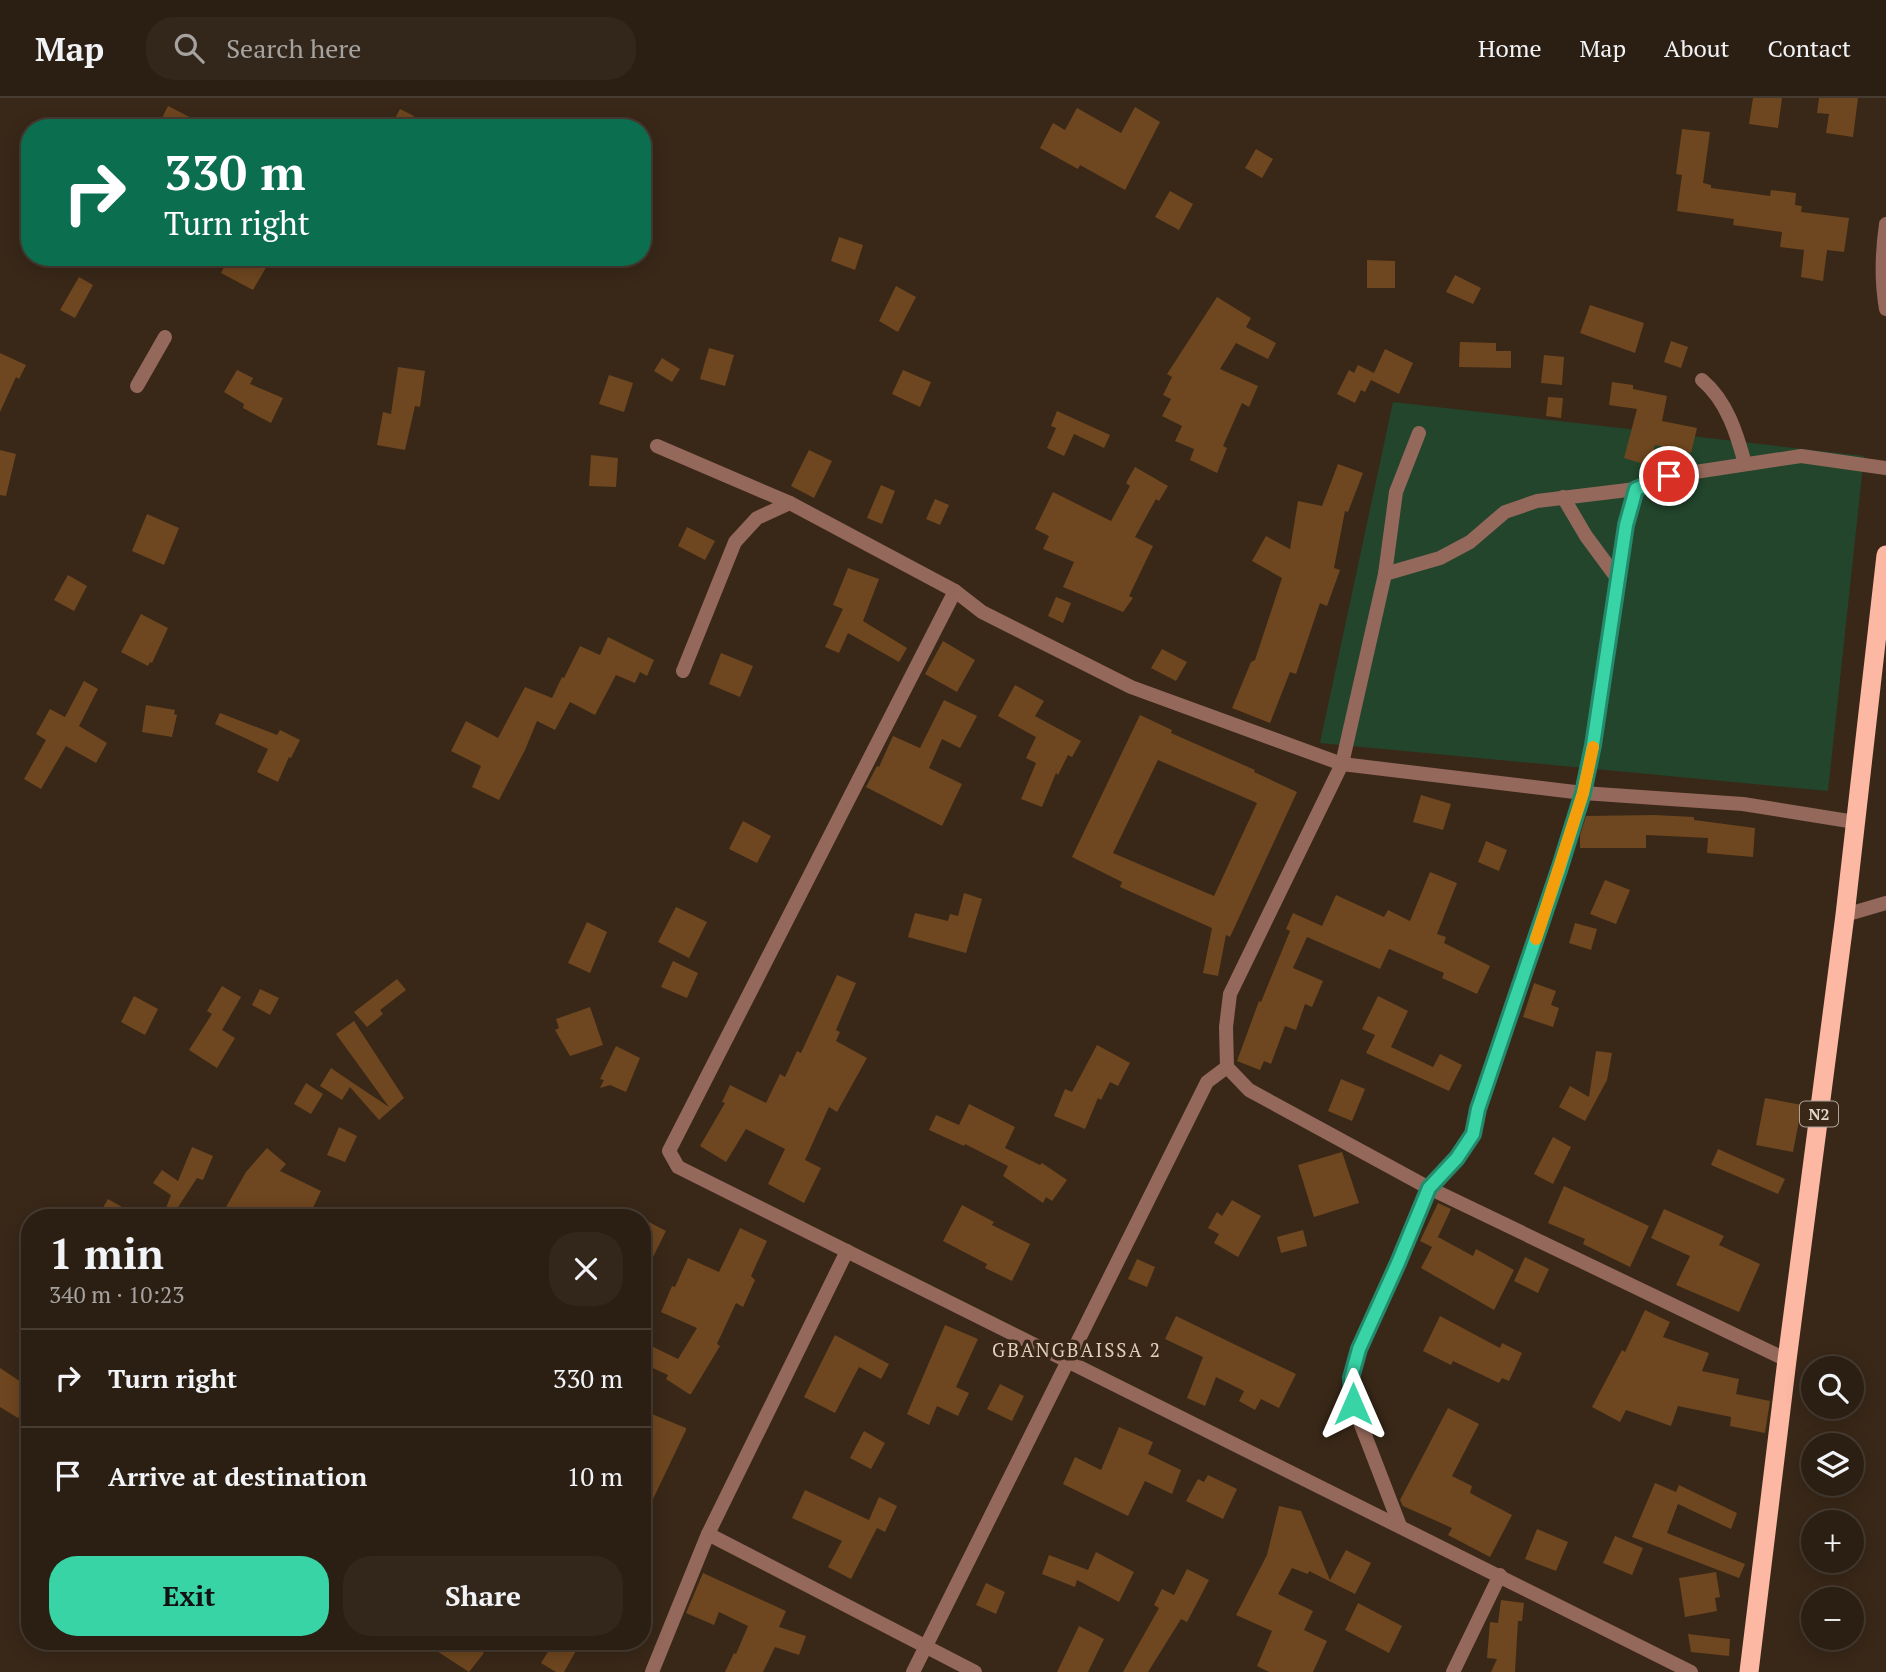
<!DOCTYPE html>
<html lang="en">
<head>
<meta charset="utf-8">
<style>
	body { margin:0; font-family:"PT Serif",serif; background:#33271b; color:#f1f3f6; height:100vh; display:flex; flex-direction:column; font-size:26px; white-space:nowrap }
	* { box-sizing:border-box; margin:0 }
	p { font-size:23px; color:#a6a29f }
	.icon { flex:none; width:38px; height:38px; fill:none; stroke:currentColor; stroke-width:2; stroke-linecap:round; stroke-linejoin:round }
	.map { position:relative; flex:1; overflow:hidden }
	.details { position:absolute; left:21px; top:1111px; width:630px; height:441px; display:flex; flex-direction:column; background:#2b1e12; border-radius:28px; box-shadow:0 4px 18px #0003,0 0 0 2px #473c32 }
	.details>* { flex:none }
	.banner { position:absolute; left:21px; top:21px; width:630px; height:147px; border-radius:28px; box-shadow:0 4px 18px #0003,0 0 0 2px #473c32; background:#0b6e4f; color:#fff; overflow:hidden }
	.controls { position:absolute; left:1801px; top:1258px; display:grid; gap:14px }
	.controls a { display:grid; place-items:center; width:63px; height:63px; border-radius:50%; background:#2b1e12; box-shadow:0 4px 18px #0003,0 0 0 2px #473c32; font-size:35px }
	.pin { position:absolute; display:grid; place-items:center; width:60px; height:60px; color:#fff; margin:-30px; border:4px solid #fff; border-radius:50%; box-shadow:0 2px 7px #0007 }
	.me { position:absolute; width:77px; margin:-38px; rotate:0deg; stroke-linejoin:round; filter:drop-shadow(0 0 5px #0008) }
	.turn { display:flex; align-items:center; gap:24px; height:147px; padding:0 28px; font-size:32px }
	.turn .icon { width:91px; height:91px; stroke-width:2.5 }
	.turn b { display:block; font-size:49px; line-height:60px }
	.round { display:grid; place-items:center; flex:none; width:74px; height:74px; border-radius:28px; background:#33271b }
	.head { display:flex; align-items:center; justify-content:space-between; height:119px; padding:0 28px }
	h1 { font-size:42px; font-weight:700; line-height:52px }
	.button { display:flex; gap:14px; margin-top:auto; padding:14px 28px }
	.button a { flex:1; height:80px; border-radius:28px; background:#38d4a6; color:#111; font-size:28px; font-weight:700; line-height:80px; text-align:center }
	.button a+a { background:#33271b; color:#f1f3f6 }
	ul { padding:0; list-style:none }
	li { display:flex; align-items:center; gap:21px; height:98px; padding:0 28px; border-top:2px solid #473c32 }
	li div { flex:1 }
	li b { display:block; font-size:26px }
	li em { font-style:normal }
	header { display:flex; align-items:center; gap:42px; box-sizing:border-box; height:98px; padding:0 35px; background:#2b1e12; border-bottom:2px solid #473c32 }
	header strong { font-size:33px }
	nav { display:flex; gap:38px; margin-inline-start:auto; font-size:24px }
	.search { width:490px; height:63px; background:#33271b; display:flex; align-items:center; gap:18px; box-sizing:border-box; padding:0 24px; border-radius:28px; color:#a6a29f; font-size:26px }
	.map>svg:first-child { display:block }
	.green { fill:#23452c }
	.building { fill:#6e461f; fill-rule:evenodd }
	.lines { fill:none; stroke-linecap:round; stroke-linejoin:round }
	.minor { stroke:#94685a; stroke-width:14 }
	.trunk { stroke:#fcb8a3; stroke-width:19 }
	.route-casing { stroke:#248a6c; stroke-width:18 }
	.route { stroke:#38d4a6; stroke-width:12 }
	.slow { stroke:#f59e0b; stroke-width:12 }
	.labels { text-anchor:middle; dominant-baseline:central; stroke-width:7; stroke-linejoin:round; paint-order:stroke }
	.shield { fill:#392818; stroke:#afa296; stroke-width:2 }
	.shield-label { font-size:16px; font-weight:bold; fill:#e1d6cc }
	.neighbourhood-label { font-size:19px; letter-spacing:2px; fill:#e5ceba; stroke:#392818 }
</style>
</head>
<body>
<header>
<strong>Map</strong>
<div class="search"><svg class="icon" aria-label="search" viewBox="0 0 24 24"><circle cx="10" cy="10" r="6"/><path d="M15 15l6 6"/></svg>Search here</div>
<nav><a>Home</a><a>Map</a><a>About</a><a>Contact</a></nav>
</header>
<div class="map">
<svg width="1886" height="1574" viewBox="0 0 1886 1574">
	<rect width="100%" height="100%" fill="#392818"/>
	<!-- green -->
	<polygon class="green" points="1393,304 1864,358 1828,693 1320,645"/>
	<!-- building -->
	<g class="building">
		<polygon points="1753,0 1782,0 1778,30 1749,26"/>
		<polygon points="1819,0 1858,0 1853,39 1826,35 1829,16 1817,15"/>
		<polygon points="168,8 211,30 157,30"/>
		<polygon points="1135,9 1160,24 1125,92 1080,67 1078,71 1040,50 1053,25 1065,32 1077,10 1121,35"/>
		<polygon points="400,11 414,18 408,30 393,24"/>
		<polygon points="1682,31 1710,34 1703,85 1711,87 1711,90 1770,98 1771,92 1796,95 1795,107 1802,108 1801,114 1849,120 1844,154 1827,152 1823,183 1801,179 1804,152 1780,149 1782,134 1733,127 1734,121 1677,113 1682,77 1676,76"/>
		<polygon points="1256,51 1273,61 1262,80 1245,70"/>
		<polygon points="1170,93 1193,106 1179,132 1155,119"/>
		<polygon points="839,139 863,147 855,172 831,163"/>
		<polygon points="229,159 272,159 253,192 221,175"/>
		<polygon points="1367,162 1395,163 1395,190 1367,190"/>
		<polygon points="1455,177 1481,190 1473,206 1446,194"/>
		<polygon points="79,179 93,187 75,220 60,212"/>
		<polygon points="896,188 916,199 898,234 879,223"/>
		<polygon points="1217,199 1251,220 1246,229 1276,245 1268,261 1236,245 1220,271 1258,288 1249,309 1242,305 1223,348 1227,350 1217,375 1190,362 1194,351 1175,343 1182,328 1162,318 1171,301 1163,297 1172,279 1167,276"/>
		<polygon points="1590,207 1644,225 1635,255 1580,235"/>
		<polygon points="1671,243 1688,249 1681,270 1664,264"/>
		<polygon points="1460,244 1496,245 1496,253 1511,253 1511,270 1459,269"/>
		<polygon points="709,250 734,257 725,288 700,281"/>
		<polygon points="1385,251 1413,265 1399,296 1371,282 1365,294 1361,292 1355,305 1337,296 1349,272 1354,275 1358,267 1374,275"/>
		<polygon points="0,255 26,267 19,281 16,279 0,314"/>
		<polygon points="1544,257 1564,259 1562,287 1541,285"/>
		<polygon points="662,260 680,271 672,284 654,273"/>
		<polygon points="398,269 425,273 420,309 415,308 405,352 377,347 383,314 391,316"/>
		<polygon points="237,272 253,280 250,286 283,300 271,325 243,310 244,306 224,294"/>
		<polygon points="903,272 931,284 920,309 892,296"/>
		<polygon points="609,277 633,285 624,314 599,306"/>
		<polygon points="1612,284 1633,287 1633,291 1667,298 1662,323 1697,330 1691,355 1655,347 1650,368 1624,360 1637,311 1609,307"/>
		<polygon points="1548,299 1563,300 1561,320 1546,318"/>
		<polygon points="1057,313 1110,337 1104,350 1074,336 1064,358 1047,350 1056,330 1051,328"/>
		<polygon points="0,352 16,356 6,398 0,397"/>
		<polygon points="809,352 832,363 814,400 791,388"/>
		<polygon points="591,357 618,360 616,389 589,388"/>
		<polygon points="1338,366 1363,375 1348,414 1345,413 1334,470 1340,472 1327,508 1320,505 1296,576 1290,574 1270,625 1232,610 1251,564 1255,562 1282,480 1252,463 1266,438 1290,451 1298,403 1322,408"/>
		<polygon points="1135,369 1168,388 1159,403 1156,401 1135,439 1153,448 1129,498 1133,500 1123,514 1063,489 1074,464 1043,451 1049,438 1035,431 1053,394 1111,423 1130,388 1126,385"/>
		<polygon points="881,387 895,393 882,426 867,420"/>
		<polygon points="935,401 949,407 940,427 926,421"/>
		<polygon points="147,416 179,430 164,467 132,453"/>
		<polygon points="687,429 715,443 705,462 678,448"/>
		<polygon points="848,470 879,481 863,523 907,550 899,564 848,535 839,555 825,549 843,511 833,507"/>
		<polygon points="68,477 87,488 74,513 54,502"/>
		<polygon points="1056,499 1071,505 1063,525 1048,518"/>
		<polygon points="141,516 168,530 152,565 150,564 148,568 121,554"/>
		<polygon points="608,539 654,562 647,578 640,574 635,585 616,577 595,617 570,604 555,632 537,623 525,652 499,702 472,689 481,668 451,653 466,623 498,640 525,589 552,600 562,579 564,580 580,548 600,557"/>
		<polygon points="943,543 975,562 957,594 925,576"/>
		<polygon points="1162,551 1187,564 1176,583 1151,570"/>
		<polygon points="721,555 753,568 740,599 709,586"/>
		<polygon points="84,583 98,591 79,628 107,645 96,665 66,648 41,691 24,681 46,642 36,636 50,611 65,619"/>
		<polygon points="1015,587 1044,603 1035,618 1081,643 1072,659 1068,657 1058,677 1056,675 1042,709 1021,701 1036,665 1026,660 1036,639 998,618"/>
		<polygon points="944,602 977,618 960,650 942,641 929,670 962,686 942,728 866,689 877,668 879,669 893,638 920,650"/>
		<polygon points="146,607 175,612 174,616 177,617 172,639 142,634"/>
		<polygon points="220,615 277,637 280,632 300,642 291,660 289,659 278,684 257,674 268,651 215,626"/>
		<path d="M1140,617L1172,632L1171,635L1255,672L1254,674L1297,694L1230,839L1226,837L1218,878L1203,875L1212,830L1120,789L1122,784L1072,759ZM1158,662L1257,705L1214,798L1113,755Z"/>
		<polygon points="1421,697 1451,706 1443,732 1413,724"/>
		<polygon points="1654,717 1694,719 1694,722 1755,730 1753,759 1707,755 1708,740 1646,737 1646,750 1580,750 1580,737 1586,718"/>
		<polygon points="743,723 771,738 757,765 729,751"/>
		<polygon points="1486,743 1507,752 1499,773 1478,764"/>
		<polygon points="1430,774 1457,785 1437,836 1446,839 1444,845 1490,868 1477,896 1442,880 1444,875 1389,851 1380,871 1307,839 1293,870 1323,883 1312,909 1305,906 1296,932 1285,928 1271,966 1264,963 1260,972 1237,963 1259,903 1261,904 1290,833 1286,831 1293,815 1322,828 1336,797 1384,819 1388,812 1410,823"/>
		<polygon points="1605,782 1630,792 1616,826 1590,816"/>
		<polygon points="964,795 982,801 966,855 908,839 915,815 948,823 950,816 958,818"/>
		<polygon points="676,809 707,824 689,860 658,844"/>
		<polygon points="587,824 607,834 590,875 568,865"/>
		<polygon points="1575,825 1597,831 1591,852 1569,845"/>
		<polygon points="673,863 698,875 687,900 661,889"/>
		<polygon points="837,877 856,885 836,932 840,934 836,943 867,960 837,1014 829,1009 805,1062 821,1070 804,1105 768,1086 785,1051 746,1031 726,1064 700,1048 725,1005 722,1004 730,987 766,1005 780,976 785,979 797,953 801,955"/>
		<polygon points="397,881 406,892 380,912 383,916 367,929 354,914"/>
		<polygon points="1534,885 1556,893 1551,907 1559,910 1553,929 1523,919"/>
		<polygon points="222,888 241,899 222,932 235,940 217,970 189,952 212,916 207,913"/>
		<polygon points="260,891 279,900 270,917 252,907"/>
		<polygon points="134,898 158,911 145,937 121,924"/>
		<polygon points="1378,898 1408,913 1391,949 1433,969 1440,956 1462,967 1449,993 1366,955 1375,937 1362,931"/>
		<polygon points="590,909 603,947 570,958 555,932 559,930 556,921"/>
		<polygon points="354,923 404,1000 379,1022 350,989 342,1002 320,988 331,970 353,985 350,989 353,985 389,1009 336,936"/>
		<polygon points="1097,947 1130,965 1118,988 1110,984 1101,1002 1098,1000 1085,1031 1054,1018 1065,991 1072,994"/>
		<polygon points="616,948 640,960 626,994 610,987 600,990 604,982 600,981"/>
		<polygon points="1596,953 1612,955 1607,982 1585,1023 1559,1009 1570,988 1589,999"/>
		<polygon points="1341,981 1365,991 1352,1023 1328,1013"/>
		<polygon points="306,985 323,996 311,1016 294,1006"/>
		<polygon points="1765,1000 1802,1007 1793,1054 1756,1047"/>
		<polygon points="969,1006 1015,1029 1005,1050 1040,1067 1042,1065 1067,1082 1052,1103 1046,1099 1043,1105 1003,1078 1008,1068 965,1046 964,1048 929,1032 936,1017 959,1027"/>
		<polygon points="339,1029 357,1038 345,1064 327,1057"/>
		<polygon points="1553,1039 1571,1049 1553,1086 1534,1076"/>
		<polygon points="192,1049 213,1058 203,1082 197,1080 171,1120 166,1120 163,1118 171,1097 153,1085 162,1072 178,1083"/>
		<polygon points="267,1050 286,1066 280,1073 321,1093 310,1116 306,1114 304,1120 244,1120 226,1109 246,1074"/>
		<polygon points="1718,1051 1785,1081 1778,1096 1711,1067"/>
		<polygon points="1342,1054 1359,1105 1314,1119 1298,1067"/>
		<polygon points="1564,1088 1649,1128 1630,1169 1583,1146 1585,1141 1548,1125"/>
		<polygon points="108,1101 141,1120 97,1120"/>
		<polygon points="1232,1102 1261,1118 1238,1159 1214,1145 1219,1136 1208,1130 1217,1114 1222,1118"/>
		<polygon points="1438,1105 1451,1111 1437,1141 1438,1139 1473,1158 1476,1151 1514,1172 1494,1212 1421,1170 1432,1149 1420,1143"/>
		<polygon points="962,1107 994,1124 992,1127 1030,1146 1012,1183 985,1170 987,1166 943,1143"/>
		<polygon points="1664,1111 1724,1138 1719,1147 1760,1166 1739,1214 1676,1187 1690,1158 1651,1140"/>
		<polygon points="649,1124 666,1133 642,1181 642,1137"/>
		<polygon points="740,1130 767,1143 751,1178 755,1182 743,1209 736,1205 717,1246 720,1248 691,1296 689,1296 666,1281 668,1277 642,1265 642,1256 647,1246 678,1261 697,1230 661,1214 672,1188 675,1189 688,1160 719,1174"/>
		<polygon points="1303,1132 1307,1148 1281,1155 1277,1139"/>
		<polygon points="1525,1159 1549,1171 1538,1195 1514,1183"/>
		<polygon points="1137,1161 1155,1169 1147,1189 1128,1181"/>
		<polygon points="1645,1212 1670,1224 1663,1239 1709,1255 1702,1273 1739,1281 1736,1296 1770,1303 1765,1335 1730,1328 1731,1319 1678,1308 1671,1328 1626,1312 1620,1324 1592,1309 1622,1252 1625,1254"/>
		<polygon points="1176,1218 1296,1276 1279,1310 1261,1301 1255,1312 1239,1303 1244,1293 1216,1279 1205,1308 1187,1300 1203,1259 1165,1241"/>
		<polygon points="1440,1218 1500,1250 1502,1245 1522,1255 1509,1283 1502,1280 1499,1285 1453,1263 1451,1267 1423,1253"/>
		<polygon points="945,1227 978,1241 956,1289 969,1295 958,1318 937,1308 929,1327 907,1316"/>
		<polygon points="835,1237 889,1266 881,1281 859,1269 835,1315 804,1299"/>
		<polygon points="0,1270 30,1290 30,1302 18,1320 0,1309"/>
		<polygon points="1000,1286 1024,1298 1012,1323 987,1311"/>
		<polygon points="1448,1310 1479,1326 1452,1378 1472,1388 1470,1395 1512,1417 1490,1459 1448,1437 1452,1430 1403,1408 1400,1402"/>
		<polygon points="642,1312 686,1330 686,1332 642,1424"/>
		<polygon points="1119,1329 1153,1344 1148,1356 1181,1372 1172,1396 1145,1383 1128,1418 1063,1386 1075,1359 1101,1372"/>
		<polygon points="864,1333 885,1345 871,1371 850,1360"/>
		<polygon points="1208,1377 1237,1391 1223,1421 1186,1403 1198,1381 1204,1384"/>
		<polygon points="1655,1385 1676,1394 1679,1387 1737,1415 1731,1431 1678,1406 1667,1435 1745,1466 1739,1480 1632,1439"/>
		<polygon points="805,1392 869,1422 879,1399 897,1408 885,1434 877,1430 851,1481 828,1469 842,1443 792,1420"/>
		<polygon points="1279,1408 1301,1413 1330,1482 1346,1452 1371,1465 1355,1496 1309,1473 1308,1476 1292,1470 1278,1496 1313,1513 1304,1532 1327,1543 1313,1574 1269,1574 1257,1568 1272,1533 1236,1517 1267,1457"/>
		<polygon points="1537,1431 1568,1444 1556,1473 1525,1461"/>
		<polygon points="1615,1438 1643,1450 1632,1477 1603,1465"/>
		<polygon points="1096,1454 1134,1474 1119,1504 1077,1482 1075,1489 1042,1476 1049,1457 1088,1472"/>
		<polygon points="1187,1471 1209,1482 1187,1524 1181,1521 1148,1574 1123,1574 1159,1510 1154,1507 1162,1491 1174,1497"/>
		<polygon points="1716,1474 1720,1499 1715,1500 1717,1513 1685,1519 1679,1480"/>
		<polygon points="703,1475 786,1513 779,1529 806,1538 799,1557 775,1549 763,1574 725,1574 734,1555 736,1556 748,1528 719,1514 714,1527 686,1515"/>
		<polygon points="986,1485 1005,1494 996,1516 976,1507"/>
		<polygon points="1501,1502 1524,1505 1522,1523 1518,1523 1515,1574 1491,1574 1497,1561 1487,1560 1490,1524 1498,1525"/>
		<polygon points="1358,1505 1402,1528 1389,1555 1345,1532"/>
		<polygon points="1079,1528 1104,1541 1088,1574 1057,1574"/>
		<polygon points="1688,1536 1730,1541 1729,1558 1691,1554"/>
		<polygon points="423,1544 467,1544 484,1555 469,1574"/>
		<polygon points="554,1544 581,1544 564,1574 556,1574 541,1565"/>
	</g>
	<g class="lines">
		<!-- minor -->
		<g class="minor">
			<path d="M1886,126C1882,154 1881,183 1886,211"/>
			<path d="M1702,282C1727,303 1737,336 1745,366"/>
			<polyline points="137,288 165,239"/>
			<polyline points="1419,335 1396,394 1385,476 1342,666 1230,896 1226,929 1227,969 1249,992 1429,1090 1787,1262"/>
			<polyline points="657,348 790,405 955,493 982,514 1131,589 1342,666 1583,695 1743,706 1855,724"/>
			<polyline points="1563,399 1586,438 1617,480"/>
			<polyline points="1385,476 1440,460 1470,444 1505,414 1537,403 1636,391 1669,378 1801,358 1886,370"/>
			<polyline points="955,493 669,1053 678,1069 1691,1574"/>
			<polyline points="683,573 735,444 757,420 790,405"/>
			<polyline points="1845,817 1886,805"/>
			<polyline points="1400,1428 1353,1306 1351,1280 1358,1251 1398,1165 1429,1090 1457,1061 1473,1036 1478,1011 1559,772 1583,695 1593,647 1626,427 1636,391"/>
			<polyline points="708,1436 975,1574"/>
			<polyline points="652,1574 708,1436 847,1153"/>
			<polyline points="913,1574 1207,984 1227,969"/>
			<polyline points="1453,1574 1500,1477"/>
		</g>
		<!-- trunk -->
		<polyline class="trunk" points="1749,1574 1787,1262 1845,817 1886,457"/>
	</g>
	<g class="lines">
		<defs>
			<polyline id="route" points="1353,1306 1351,1280 1359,1251 1398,1165 1429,1090 1457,1060 1473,1036 1478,1011 1559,772 1583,695 1593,647 1626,427 1636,391 1669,378"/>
		</defs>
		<!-- route casing -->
		<use href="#route" class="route-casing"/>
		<!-- route -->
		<use href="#route" class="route"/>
		<!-- slow -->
		<polyline class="slow" points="1536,841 1583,695 1593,649"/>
	</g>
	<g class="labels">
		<!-- shield labels -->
		<rect class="shield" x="1800" y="1003.5" width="38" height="25" rx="5"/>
		<g class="shield-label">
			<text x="1819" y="1016">N2</text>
		</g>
		<!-- neighbourhood labels -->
		<g class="neighbourhood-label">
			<text x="1077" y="1251">GBANGBAISSA 2</text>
		</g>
	</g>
</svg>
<div class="controls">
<a><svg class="icon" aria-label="search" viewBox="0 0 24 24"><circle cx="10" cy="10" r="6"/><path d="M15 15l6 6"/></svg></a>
<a><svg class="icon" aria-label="layers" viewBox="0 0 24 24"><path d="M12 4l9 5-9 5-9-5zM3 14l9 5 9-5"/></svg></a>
<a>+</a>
<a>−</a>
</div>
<div class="pin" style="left:1669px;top:378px;background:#d93025"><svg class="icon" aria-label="arrive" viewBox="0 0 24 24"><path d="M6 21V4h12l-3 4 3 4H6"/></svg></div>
<svg class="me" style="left:1353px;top:1306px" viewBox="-20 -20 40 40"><path d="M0-17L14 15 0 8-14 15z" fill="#38d4a6" stroke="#fff" stroke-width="4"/></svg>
<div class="banner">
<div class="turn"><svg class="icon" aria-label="right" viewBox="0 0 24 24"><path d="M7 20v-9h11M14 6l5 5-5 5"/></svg><div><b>330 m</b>Turn right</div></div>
</div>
<section class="details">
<div class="head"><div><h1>1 min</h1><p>340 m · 10:23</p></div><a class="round"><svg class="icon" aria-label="close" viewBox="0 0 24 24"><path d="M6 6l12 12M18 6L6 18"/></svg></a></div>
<ul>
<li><svg class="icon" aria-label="right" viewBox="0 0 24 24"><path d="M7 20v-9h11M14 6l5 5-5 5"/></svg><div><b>Turn right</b></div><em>330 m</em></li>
<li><svg class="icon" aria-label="arrive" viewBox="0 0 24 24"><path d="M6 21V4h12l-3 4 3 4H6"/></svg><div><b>Arrive at destination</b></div><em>10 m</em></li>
</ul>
<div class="button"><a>Exit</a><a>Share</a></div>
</section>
</div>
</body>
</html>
